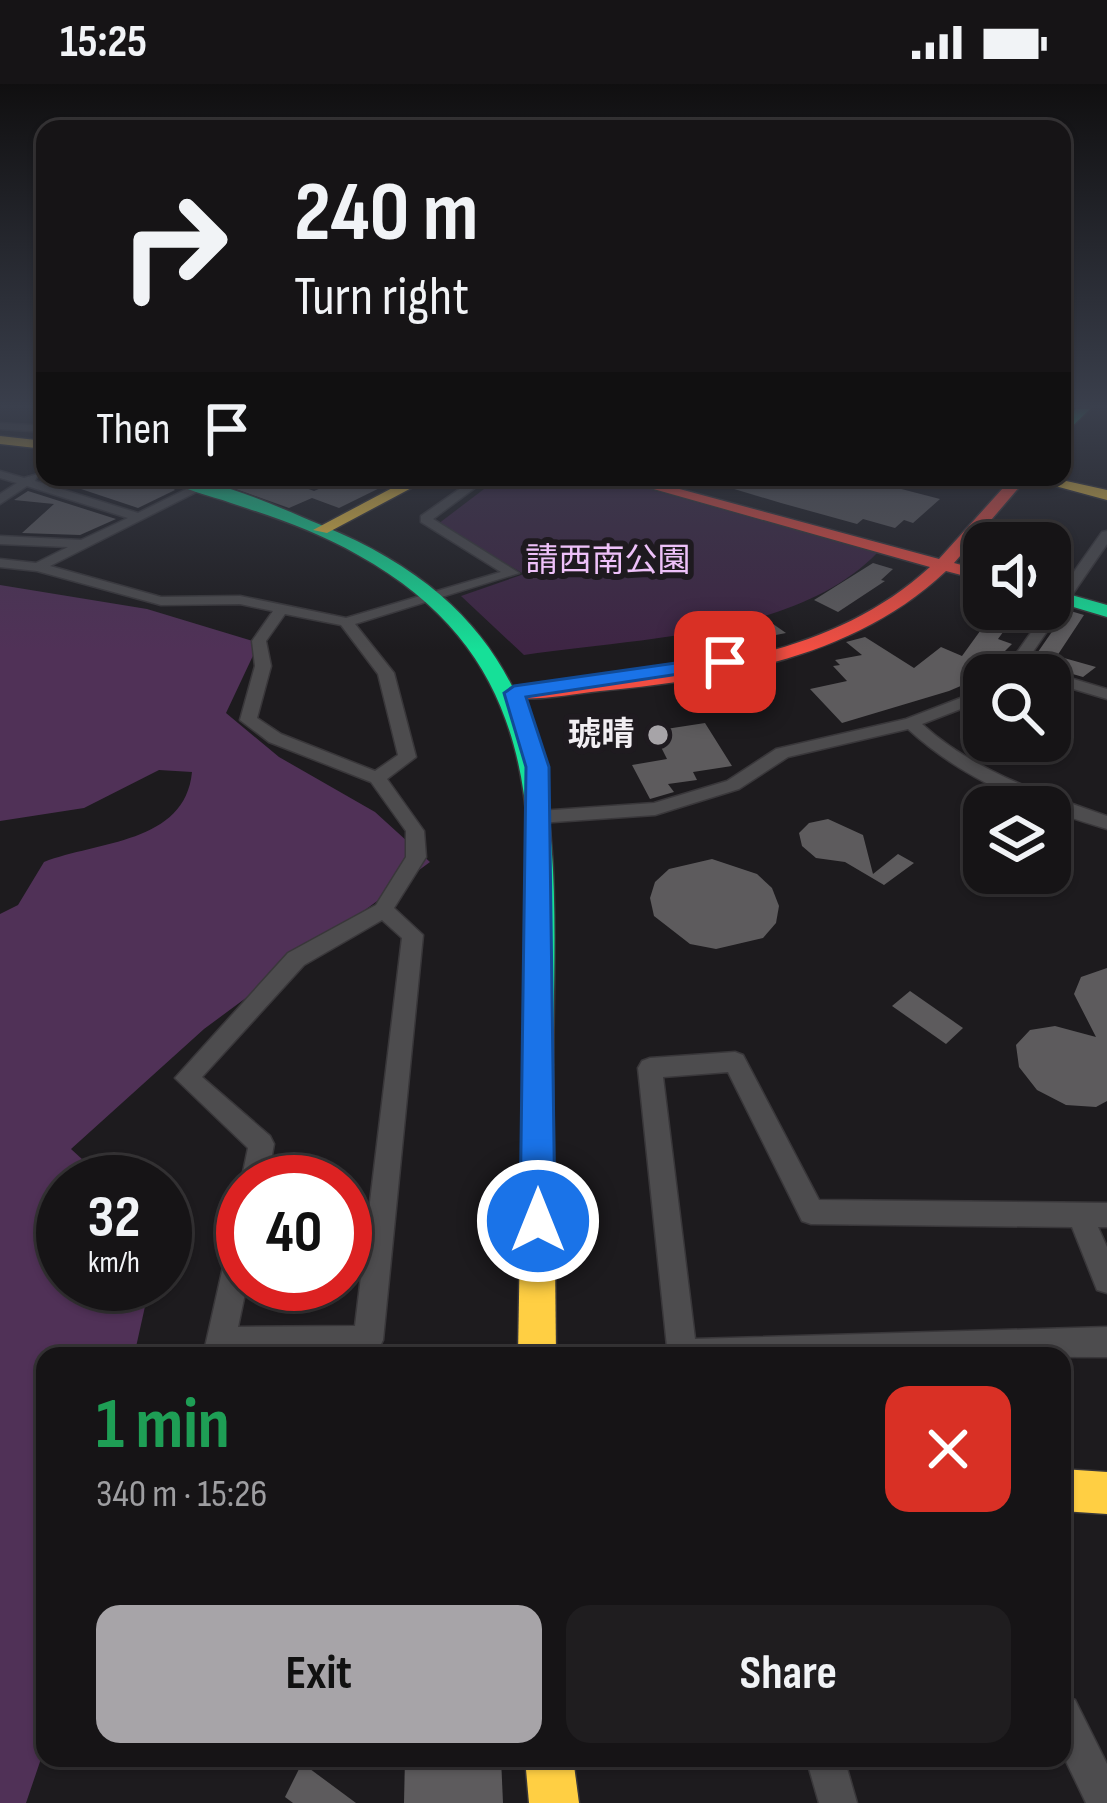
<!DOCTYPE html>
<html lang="en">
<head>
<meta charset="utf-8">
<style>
	body { margin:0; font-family:"Sofia Sans Condensed","Noto Sans JP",sans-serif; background:#1f1d1f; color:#f1f3f6; height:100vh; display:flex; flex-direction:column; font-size:45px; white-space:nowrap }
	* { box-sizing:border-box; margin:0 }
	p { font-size:39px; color:#9e9ea1 }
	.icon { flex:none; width:66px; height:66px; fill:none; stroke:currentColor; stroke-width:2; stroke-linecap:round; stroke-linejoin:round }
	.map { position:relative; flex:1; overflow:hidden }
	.side { position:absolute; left:36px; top:1263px; width:1035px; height:420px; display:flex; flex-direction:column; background:#161416; border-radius:24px; box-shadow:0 3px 9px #0004,0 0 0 3px #353335 }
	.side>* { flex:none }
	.banner { position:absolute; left:36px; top:36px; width:1035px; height:366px; border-radius:24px; box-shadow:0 3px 9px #0004,0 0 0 3px #353335; background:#161416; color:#f1f3f6; overflow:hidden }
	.controls { position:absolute; left:963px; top:438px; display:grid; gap:24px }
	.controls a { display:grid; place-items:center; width:108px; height:108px; border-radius:24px; background:#161416; box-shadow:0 3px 9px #0004,0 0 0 3px #353335; font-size:60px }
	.speed { position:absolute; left:36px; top:1071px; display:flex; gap:24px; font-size:60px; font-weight:700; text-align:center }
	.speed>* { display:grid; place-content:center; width:156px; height:156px; border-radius:50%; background:#161416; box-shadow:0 3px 9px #0004,0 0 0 3px #353335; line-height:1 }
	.speed small { font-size:30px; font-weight:400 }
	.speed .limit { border:18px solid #d22; background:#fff; color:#111 }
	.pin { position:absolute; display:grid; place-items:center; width:102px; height:102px; color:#fff; margin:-51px; border-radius:24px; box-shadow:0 6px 18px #0006 }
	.me { position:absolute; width:132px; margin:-66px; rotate:0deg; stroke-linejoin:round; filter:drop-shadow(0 0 9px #0008) }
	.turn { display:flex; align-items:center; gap:42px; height:252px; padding:0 60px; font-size:54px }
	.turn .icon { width:156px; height:156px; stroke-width:2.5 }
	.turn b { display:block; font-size:84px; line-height:102px }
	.then { display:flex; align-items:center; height:114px; padding:0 60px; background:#0003; gap:24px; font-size:45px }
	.round { display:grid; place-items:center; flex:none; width:126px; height:126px; border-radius:24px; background:#1f1d1f }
	.overview { display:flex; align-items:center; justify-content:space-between; height:204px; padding:0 60px }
	h1 { font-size:72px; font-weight:700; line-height:90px; color:#1e9e55 }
	.button { display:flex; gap:24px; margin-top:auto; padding:24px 60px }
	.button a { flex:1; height:138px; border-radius:24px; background:#a7a4a8; color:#111; font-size:48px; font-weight:700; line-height:138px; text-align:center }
	.button a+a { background:#1f1d1f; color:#f1f3f6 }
	.status { display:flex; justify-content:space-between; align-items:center; height:84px; padding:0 60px; background:#161416; direction:ltr }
	.status svg { height:33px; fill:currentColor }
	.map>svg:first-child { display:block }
	.green { fill:#3e2544 }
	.forest { fill:#503157 }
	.building { fill:#5d5b5d }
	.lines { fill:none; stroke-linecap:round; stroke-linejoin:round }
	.street-casing { stroke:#39373a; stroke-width:3 }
	.fast-casing { stroke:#39373a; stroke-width:3 }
	.slow-casing { stroke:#39373a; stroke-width:3 }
	.jam-casing { stroke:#39373a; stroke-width:3 }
	.street { fill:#4d4c4e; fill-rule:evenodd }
	.fast { fill:#16e098; fill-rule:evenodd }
	.slow { fill:#ffcf43; fill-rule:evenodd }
	.jam { fill:#f24e42; fill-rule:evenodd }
	.route { fill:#1a73e8; stroke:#114b97; stroke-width:3 }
	.poi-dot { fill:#a7a4a8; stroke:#1e1a1f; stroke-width:4.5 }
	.labels { text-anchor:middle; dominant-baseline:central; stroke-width:12; stroke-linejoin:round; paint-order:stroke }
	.far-park-label { font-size:33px; fill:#eec1f9; stroke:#1e1a1f }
	.far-poi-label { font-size:33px; font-weight:bold; fill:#f1eef2; stroke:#1e1a1f; text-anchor:end }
</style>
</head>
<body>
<div class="status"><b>15:25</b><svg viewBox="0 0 49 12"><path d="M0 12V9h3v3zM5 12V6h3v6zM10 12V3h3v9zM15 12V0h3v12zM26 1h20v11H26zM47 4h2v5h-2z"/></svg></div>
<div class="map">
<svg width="1107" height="1719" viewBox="0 0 1107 1719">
	<rect width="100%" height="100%" fill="#1d1b1e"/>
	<!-- green -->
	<path class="green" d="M464,393H606L877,469C796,553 635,554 524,571L461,512L524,490L438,440L488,402Z"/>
	<!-- forest -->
	<path class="forest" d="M0,501L147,525L259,559L226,629L279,673L375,728L430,778L204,945L71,1065L107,1098H63V1200H150L134,1272H45V1663L26,1719H0V830L18,821L44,778C97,757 185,760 192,688L159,686L84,724L0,737Z"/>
	<!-- building -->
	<g class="building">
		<polygon points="45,393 159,393 175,406 138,424"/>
		<polygon points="230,393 276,393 314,407 347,393 402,393 339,424 312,414 289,424 222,400"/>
		<polygon points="712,393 808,398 815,393 855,393 940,415 913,439 904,436 895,444 863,435 857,440 781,419 711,398"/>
		<polygon points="28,407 116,435 80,451 22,449 54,420 14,416"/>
		<polygon points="873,479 893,485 881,496 885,497 838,528 814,516"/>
		<polygon points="996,525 1020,525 998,555 1012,560 977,595 949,607 842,639 810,605 847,597 833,582 840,581 835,576 862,571 846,558 865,553 914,584 941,563 962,572"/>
		<polygon points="1067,526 1084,531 1057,572 1096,583 1083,593 1031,578"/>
		<polygon points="763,533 786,549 724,561 711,546"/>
		<polygon points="705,639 732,682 693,688 697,696 668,700 674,708 650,715 632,681 667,675 653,647"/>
		<polygon points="828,735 863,751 873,790 898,770 914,779 884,801 845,778 816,774 802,762 799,749 809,739"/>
		<polygon points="712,775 757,790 772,804 779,822 776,839 763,854 716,865 690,860 654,832 650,814 655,798 669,785"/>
		<polygon points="1107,884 1107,1017 1096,1023 1066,1021 1037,1006 1019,983 1016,961 1030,946 1055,942 1096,953 1074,910 1081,893"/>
		<polygon points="910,907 963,944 946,960 892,922"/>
		<polygon points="405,1674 501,1674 503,1719 404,1719"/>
		<polygon points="302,1679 356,1719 293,1719 285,1713"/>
	</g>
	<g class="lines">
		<defs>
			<g id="street">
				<polygon points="0,339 45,342 45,348 0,345"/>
				<path d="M0,387L24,394L38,390L35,397L138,429L211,393H226L50,482L161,513L240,512L346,534L501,488L421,438V432L461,404L433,393H451L476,403L433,435L519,489L355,540L394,589L416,673L387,695L424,747L426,773L394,824L423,851L383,1256L378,1266L368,1271L203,1272L230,1152L233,1143L243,1139V1200H247L238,1243L355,1242L402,854L382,836L304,881L202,993L270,1052L274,1060L267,1098H243V1102L241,1098L248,1064L175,994L288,869L376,821L406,773V747L371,698L269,658L240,636L255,582L252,557L273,527L240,520L161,521L37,487L0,483V475L36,479L68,463L0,460V452L81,456L128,434L27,402L0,420V410L17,399L0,394ZM285,530L341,541L378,590L398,671L375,687L281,650L257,634L271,582L266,557Z"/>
				<path d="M308,393H340C333,399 315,399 308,393Z"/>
				<polygon points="1107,447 1107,460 1017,591 1001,591 1102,448"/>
				<polygon points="1050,588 1107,605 1107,615 1050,598 1050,591 1044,591"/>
				<path d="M984,605V616L922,640C975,688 1041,709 1107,732V745C1036,724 964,697 908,645L788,673L739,705L655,731L539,739L530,733L539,727L654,719L727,697L776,665L906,635Z"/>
				<polygon points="735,968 743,971 819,1116 1107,1119 1107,1143 1098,1143 1107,1163 1107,1209 1097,1206 1072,1143 811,1140 802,1137 728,988 663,993 695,1255 1107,1243 1107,1273 668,1272 638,984 642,977 650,974"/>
				<polygon points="1062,1611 1075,1616 1107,1680 1107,1719 1086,1719 1062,1669"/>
				<polygon points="806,1674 844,1674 857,1719 819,1719"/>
			</g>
			<g id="fast">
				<polygon points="1076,325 1090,325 1062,352 1062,340"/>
				<path d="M164,393C215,393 273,421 321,441C580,546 555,745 553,981L549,990L538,993L527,990L523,981C530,779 566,586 358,471C318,448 274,433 231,419C209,411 182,406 164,393Z"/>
				<polygon points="1050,505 1107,521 1107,533 1050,516"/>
			</g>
			<g id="slow">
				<polygon points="0,352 45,357 45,365 0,360"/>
				<polygon points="413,393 432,393 327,449 313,446"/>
				<polygon points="1022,393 1048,393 1107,406 1107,416"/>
				<polygon points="538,969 549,972 553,981 556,1272 518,1272 523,981 527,972"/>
				<polygon points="1062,1385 1107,1388 1107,1430 1062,1427"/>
				<polygon points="525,1674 573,1674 579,1719 529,1719"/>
			</g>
			<path id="jam" d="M611,393H635L939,475L1013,393H1028L954,479L984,487V497L946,487C853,575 722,595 600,607C570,610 535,618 507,613L504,609L514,603C656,589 819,585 930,483Z"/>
		</defs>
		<!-- street casing -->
		<use href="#street" class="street-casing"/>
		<!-- fast casing -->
		<use href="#fast" class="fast-casing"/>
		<!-- slow casing -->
		<use href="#slow" class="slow-casing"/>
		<!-- jam casing -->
		<use href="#jam" class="jam-casing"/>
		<!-- street -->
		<use href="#street" class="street"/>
		<!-- fast -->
		<use href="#fast" class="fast"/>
		<!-- slow -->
		<use href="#slow" class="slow"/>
		<!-- jam -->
		<use href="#jam" class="jam"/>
	</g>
	<!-- sky -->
	<linearGradient id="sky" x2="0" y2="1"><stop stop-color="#100f10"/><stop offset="0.57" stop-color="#3a3f4c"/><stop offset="1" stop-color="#3a3f4c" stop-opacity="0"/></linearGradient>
	<rect width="1107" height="566" fill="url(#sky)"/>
	<!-- route -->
	<polygon class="route" points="725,572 732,574 732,582 526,613 549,683 555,1137 550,1148 538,1153 525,1148 520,1137 526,683 504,609 514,602"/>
	<!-- markers -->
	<circle class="poi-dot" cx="658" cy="651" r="12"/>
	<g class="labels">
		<!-- far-park labels -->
		<g class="far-park-label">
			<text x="608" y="477">請西南公園</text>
		</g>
		<!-- far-poi labels -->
		<g class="far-poi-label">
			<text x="634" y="651">琥晴</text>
		</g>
	</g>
</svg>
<div class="controls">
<a><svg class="icon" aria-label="sound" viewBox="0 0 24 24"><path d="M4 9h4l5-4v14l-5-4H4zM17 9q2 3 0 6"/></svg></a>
<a><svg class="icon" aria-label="search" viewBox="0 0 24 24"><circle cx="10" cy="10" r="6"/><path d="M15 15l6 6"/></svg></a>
<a><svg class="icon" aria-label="layers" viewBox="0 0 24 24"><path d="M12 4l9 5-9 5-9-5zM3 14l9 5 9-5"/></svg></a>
</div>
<div class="speed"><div>32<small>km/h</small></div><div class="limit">40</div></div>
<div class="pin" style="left:725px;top:578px;background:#d93025"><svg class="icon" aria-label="arrive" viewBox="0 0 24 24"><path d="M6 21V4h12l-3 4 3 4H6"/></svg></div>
<svg class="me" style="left:538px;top:1137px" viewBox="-20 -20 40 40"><circle r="17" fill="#1a73e8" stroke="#fff" stroke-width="3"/><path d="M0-11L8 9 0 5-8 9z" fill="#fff"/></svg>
<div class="banner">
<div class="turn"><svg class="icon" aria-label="right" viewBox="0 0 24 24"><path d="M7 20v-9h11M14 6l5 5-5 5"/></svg><div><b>240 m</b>Turn right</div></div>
<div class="then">Then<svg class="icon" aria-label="arrive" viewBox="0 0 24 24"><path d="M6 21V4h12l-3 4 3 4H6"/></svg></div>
</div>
<section class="side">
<div class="overview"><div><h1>1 min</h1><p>340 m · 15:26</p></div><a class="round" style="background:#d93025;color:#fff"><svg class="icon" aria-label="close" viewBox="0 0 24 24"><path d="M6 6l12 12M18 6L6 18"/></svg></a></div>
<div class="button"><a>Exit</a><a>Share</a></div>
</section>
</div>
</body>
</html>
